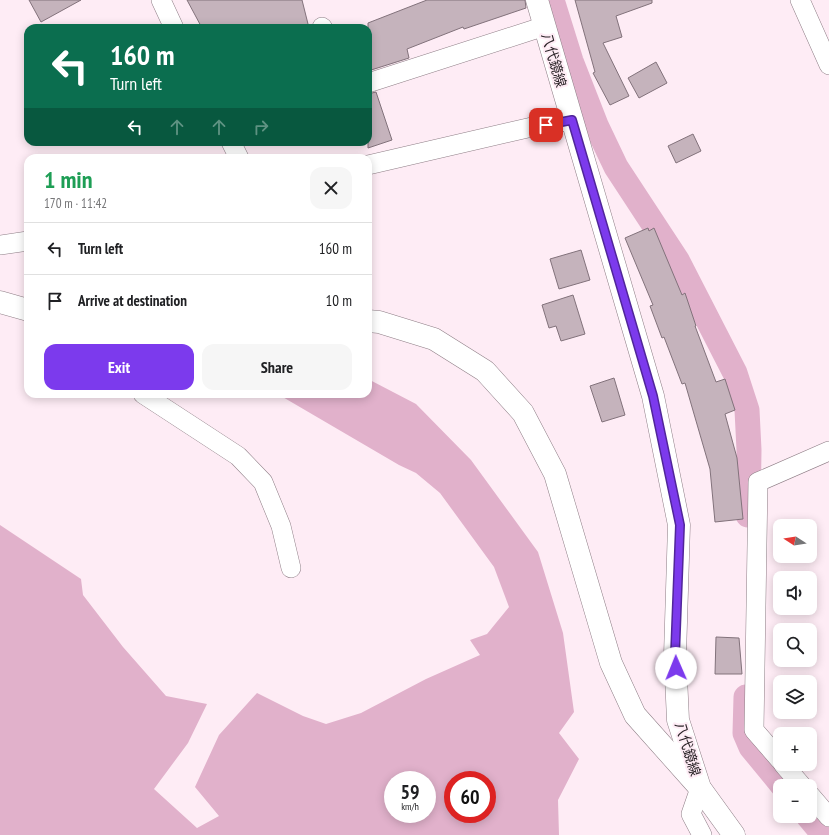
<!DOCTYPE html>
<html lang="en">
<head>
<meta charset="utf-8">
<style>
	body { margin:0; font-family:"PT Sans Narrow","Noto Sans JP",sans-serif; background:#f6f6f6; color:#202124; height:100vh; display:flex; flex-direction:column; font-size:15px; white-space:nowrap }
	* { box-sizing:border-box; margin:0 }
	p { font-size:13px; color:#757577 }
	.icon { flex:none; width:22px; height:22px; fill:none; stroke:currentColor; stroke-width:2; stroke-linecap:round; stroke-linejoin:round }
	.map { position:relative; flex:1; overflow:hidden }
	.panel { position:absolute; left:24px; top:154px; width:348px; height:244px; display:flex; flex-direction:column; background:#fff; border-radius:12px; box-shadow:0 2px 10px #0003 }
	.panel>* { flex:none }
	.banner { position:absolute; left:24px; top:24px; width:348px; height:122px; border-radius:12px; box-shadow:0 2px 10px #0003; background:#0b6e4f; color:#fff; overflow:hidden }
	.needle { width:26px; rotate:282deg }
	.tools { position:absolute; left:773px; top:519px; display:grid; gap:8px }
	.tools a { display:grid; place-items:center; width:44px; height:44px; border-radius:8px; background:#fff; box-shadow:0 2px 10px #0003; font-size:20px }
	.speed { position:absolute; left:384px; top:771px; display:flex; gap:8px; font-size:20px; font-weight:700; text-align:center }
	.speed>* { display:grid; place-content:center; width:52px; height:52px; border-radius:50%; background:#fff; box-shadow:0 2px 10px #0003; line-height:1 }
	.speed small { font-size:10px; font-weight:400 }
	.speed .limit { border:6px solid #d22; background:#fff; color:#111 }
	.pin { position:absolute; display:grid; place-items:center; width:34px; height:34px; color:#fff; margin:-17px; border-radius:8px; box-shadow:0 2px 6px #0006 }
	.me { position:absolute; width:44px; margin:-22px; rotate:359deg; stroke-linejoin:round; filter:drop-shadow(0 0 3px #0008) }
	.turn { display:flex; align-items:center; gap:14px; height:84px; padding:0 20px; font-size:18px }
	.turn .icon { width:52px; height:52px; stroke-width:2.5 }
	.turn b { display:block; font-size:28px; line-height:34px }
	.lanes { display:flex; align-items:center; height:38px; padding:0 20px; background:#0003; justify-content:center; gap:20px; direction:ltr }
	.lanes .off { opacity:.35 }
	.round { display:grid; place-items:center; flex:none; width:42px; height:42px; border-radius:12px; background:#f6f6f6 }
	.head { display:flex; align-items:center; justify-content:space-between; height:68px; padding:0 20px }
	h1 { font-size:24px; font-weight:700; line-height:30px; color:#1e9e55 }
	.cta { display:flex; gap:8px; margin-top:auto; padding:8px 20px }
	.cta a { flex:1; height:46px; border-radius:12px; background:#7c3aed; color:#fff; font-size:16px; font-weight:700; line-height:46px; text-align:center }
	.cta a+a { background:#f6f6f6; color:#202124 }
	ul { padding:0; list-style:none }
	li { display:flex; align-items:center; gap:12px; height:52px; padding:0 20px; border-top:1px solid #e0e0e0 }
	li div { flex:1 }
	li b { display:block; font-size:15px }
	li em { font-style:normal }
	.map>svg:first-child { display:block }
	.water { fill:#e1b1cb; fill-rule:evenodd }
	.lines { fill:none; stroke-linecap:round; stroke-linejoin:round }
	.canal { stroke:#e1b1cb; stroke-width:25 }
	.building { fill:#c5b3bc; stroke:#82727b }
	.street-casing { stroke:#8e7e86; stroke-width:20 }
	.secondary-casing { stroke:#8e7e86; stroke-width:23 }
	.primary-casing { stroke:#8e7e86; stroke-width:23 }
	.street { stroke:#fff; stroke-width:19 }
	.secondary { stroke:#fff; stroke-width:22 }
	.primary { stroke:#fff; stroke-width:22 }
	.route-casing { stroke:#51269a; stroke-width:10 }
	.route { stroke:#7c3aed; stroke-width:7 }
	.labels { text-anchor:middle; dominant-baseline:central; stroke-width:4; stroke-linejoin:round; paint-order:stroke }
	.street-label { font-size:14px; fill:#2b2428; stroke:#feecf5 }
</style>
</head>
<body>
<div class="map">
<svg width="829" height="835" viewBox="0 0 829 835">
	<rect width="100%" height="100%" fill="#feecf5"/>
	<!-- water -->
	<path class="water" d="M368,379L416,404L471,460L538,552L563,633L574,712L559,733L579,759L558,800L559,835H0V525L81,579L83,595L123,647L166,696L207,704L188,743L154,789L197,828L219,816L195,787L219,735L257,693L303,716L326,724L361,713L426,679L480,655L470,640L487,634L509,607L494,567L440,493L416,473L399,465L281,396L282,394H368ZM393,780H427V814H393ZM453,780H487V814H453Z"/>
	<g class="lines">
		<!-- canal -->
		<g class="canal">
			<polyline points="552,0 571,61 596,125 616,167 677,260 735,373 747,410 749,450 748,515"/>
			<polyline points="746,697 745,733 751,747 783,786"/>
			<polyline points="808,816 824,835"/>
		</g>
	</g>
	<!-- building -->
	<g class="building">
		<polygon points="29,0 81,0 41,22"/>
		<polygon points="187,0 302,0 309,28 202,28"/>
		<polygon points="427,0 525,0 526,8 464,29 463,27 407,49 409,58 368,71 368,23"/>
		<polygon points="575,0 652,0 652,3 616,16 622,37 603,43 629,96 610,105 593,73 595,72"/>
		<polygon points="656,62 667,83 639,98 628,78"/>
		<polygon points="376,92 392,140 368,148 368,94"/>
		<polygon points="693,134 701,151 676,163 668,146"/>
		<polygon points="648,228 649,231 654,228 682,295 685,293 696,326 695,326 716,382 725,379 735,410 725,414 737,458 743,519 715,522 710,469 685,383 682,384 664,337 662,338 650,306 653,305 625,238"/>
		<polygon points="581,250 590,280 559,289 550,259"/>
		<polygon points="573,295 585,334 561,341 556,326 549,328 542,305"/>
		<polygon points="614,378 625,415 602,422 590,386"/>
		<polygon points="716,637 739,638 742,674 715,674"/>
	</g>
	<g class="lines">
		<defs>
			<g id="street">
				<polyline points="161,0 174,28"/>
				<polyline points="800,0 829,65"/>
				<polyline points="322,27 323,28"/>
				<polyline points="368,83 545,26"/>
				<polyline points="231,142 239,158"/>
				<polyline points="368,165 532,127 572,120"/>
				<polyline points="0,245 28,241"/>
				<polyline points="143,394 238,456 263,482 281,526 291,568"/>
				<polyline points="780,760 754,730 758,482 829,451"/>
				<polyline points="783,764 802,786"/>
				<polyline points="700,788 691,814 702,835"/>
				<polyline points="810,795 829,817"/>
			</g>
			<g id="secondary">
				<polyline points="0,302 28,310"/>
				<polyline points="368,321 379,322 434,339 485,371 523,413 555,474 611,663 635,715 700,788"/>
			</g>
			<polyline id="primary" points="537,0 653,396 679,525 675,655 678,720 700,788 734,835"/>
		</defs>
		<!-- street casing -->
		<use href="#street" class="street-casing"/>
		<!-- secondary casing -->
		<use href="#secondary" class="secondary-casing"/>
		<!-- primary casing -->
		<use href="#primary" class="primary-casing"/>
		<!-- street -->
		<use href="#street" class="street"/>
		<!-- secondary -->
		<use href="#secondary" class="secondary"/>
		<!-- primary -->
		<use href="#primary" class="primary"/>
	</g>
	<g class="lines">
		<defs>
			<polyline id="route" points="546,125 572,120 653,396 680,525 675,655 676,668"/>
		</defs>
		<!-- route casing -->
		<use href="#route" class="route-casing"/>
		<!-- route -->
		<use href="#route" class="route"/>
	</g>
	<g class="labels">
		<!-- street labels -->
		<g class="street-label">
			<text transform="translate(554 60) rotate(74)">八代鏡線</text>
			<text transform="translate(688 749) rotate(73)">八代鏡線</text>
		</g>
	</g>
</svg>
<div class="tools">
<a><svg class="needle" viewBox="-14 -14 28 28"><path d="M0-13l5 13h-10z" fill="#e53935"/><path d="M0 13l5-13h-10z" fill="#757577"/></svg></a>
<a><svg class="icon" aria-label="sound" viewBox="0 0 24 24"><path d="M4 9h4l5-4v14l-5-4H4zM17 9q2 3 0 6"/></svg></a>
<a><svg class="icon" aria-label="search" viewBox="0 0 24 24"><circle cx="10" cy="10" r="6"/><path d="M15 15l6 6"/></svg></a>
<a><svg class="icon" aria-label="layers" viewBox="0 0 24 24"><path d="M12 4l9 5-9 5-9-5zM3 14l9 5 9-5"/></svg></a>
<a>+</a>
<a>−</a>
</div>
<div class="speed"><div>59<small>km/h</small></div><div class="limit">60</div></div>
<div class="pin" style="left:546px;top:125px;background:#d93025"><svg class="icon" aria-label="arrive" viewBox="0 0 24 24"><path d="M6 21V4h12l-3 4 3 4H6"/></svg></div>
<svg class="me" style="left:676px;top:668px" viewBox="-20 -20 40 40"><circle r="19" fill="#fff"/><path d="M0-13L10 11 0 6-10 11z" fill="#7c3aed"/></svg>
<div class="banner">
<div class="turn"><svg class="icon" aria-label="left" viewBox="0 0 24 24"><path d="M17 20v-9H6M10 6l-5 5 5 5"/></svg><div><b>160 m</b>Turn left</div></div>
<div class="lanes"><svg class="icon" aria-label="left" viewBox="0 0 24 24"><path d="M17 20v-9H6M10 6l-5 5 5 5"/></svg><svg class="icon off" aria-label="ahead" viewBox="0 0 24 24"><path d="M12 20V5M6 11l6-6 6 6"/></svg><svg class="icon off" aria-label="ahead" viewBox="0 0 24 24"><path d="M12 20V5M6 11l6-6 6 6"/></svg><svg class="icon off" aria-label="right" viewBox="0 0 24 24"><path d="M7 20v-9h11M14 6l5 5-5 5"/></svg></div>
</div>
<section class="panel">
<div class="head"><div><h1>1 min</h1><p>170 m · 11:42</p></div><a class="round"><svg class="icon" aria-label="close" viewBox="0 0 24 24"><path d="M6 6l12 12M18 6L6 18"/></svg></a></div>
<ul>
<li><svg class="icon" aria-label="left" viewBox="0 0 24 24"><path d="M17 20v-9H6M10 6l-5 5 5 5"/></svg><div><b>Turn left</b></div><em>160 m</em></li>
<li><svg class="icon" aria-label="arrive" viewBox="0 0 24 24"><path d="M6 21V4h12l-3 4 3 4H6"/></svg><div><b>Arrive at destination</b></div><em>10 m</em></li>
</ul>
<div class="cta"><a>Exit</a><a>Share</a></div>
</section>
</div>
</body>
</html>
